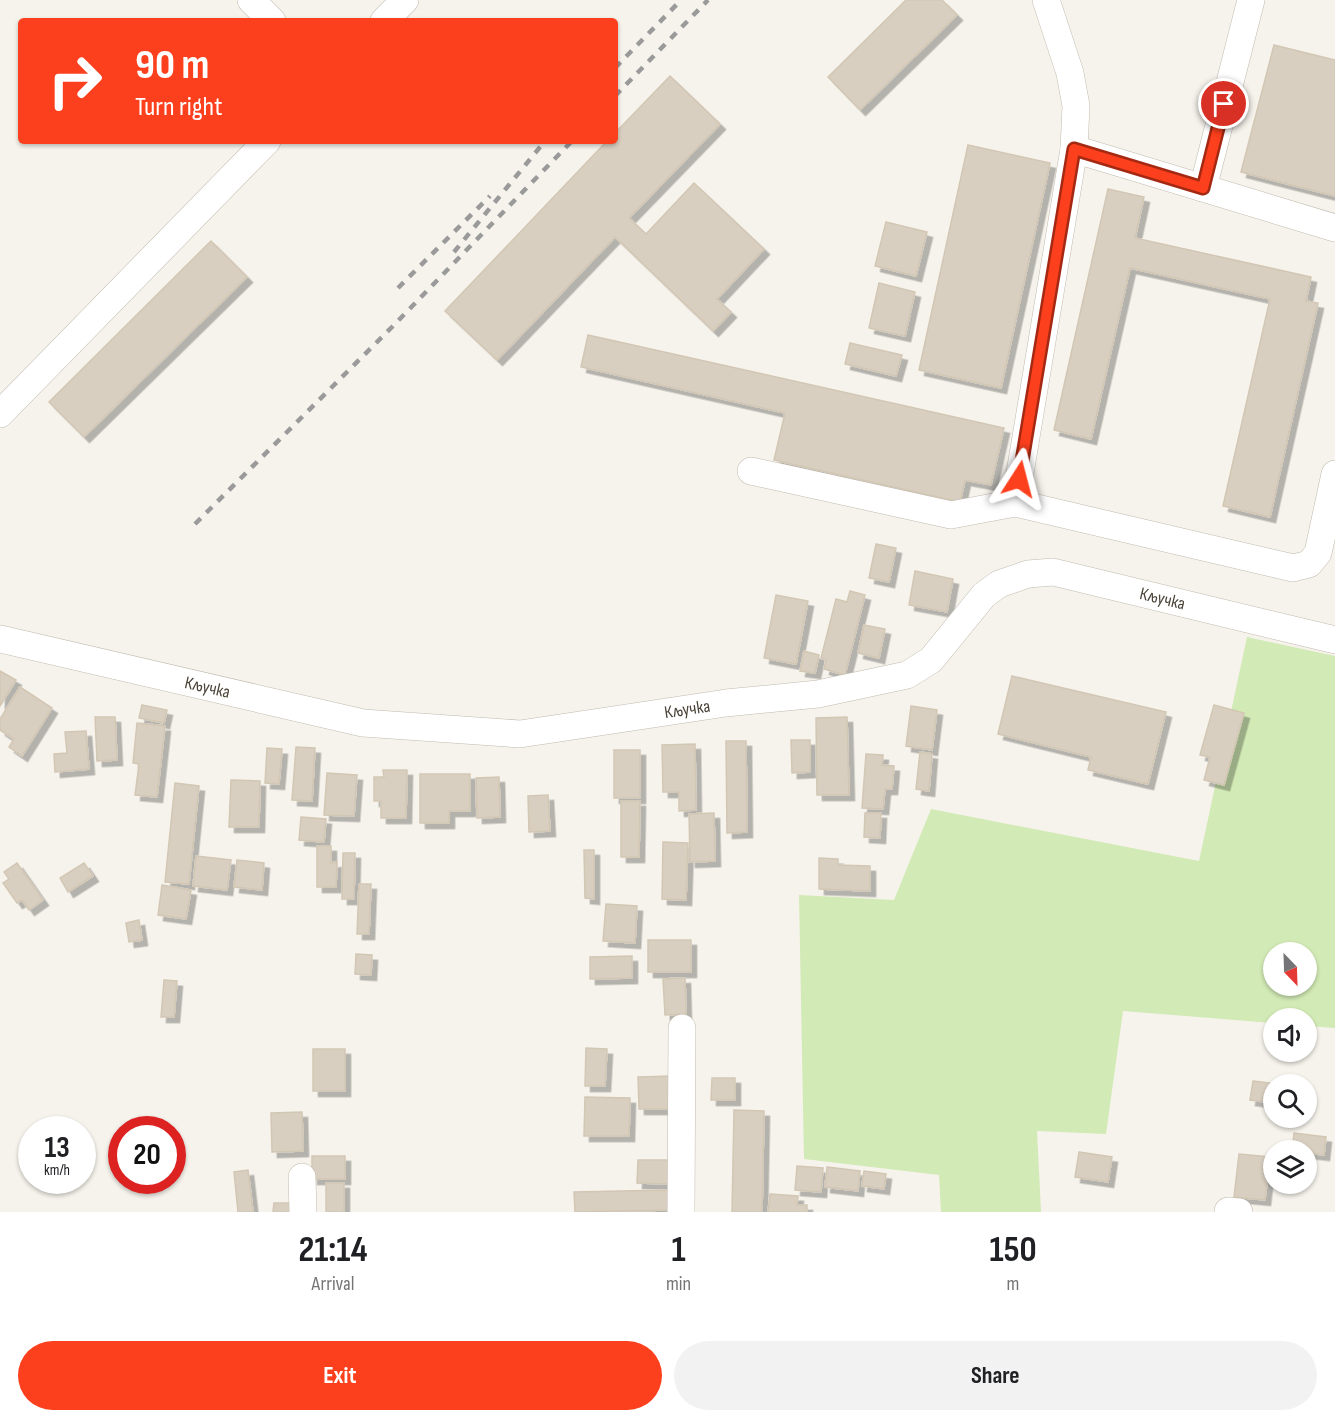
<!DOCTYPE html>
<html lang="en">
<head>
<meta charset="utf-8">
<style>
	body { margin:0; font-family:"Sofia Sans Condensed",sans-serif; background:#f2f2f2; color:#202124; height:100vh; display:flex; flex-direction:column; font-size:22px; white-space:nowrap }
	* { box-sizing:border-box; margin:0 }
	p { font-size:20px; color:#757577 }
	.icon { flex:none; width:33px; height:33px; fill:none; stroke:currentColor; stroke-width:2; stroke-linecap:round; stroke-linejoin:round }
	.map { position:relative; height:1212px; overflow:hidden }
	.side { display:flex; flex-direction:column; background:#fff; flex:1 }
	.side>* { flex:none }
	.guide { position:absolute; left:18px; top:18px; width:600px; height:126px; border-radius:6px; box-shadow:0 2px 4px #0004; background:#fc3f1d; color:#fff; overflow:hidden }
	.needle { width:39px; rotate:157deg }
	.controls { position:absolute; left:1263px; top:942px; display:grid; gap:12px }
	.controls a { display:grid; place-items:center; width:54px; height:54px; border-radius:50%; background:#fff; box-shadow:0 2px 4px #0004; font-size:30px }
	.speed { position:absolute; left:18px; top:1116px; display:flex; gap:12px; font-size:30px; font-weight:700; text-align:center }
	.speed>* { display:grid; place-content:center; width:78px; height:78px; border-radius:50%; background:#fff; box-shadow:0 2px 4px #0004; line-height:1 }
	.speed small { font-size:15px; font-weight:400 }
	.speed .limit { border:9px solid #d22; background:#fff; color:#111 }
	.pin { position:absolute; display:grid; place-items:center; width:51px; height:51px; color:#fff; margin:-26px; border:3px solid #fff; border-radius:50%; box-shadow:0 2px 6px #0007 }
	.me { position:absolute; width:66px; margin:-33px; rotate:9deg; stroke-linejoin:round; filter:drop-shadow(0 0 4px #0008) }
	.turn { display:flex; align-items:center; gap:21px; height:126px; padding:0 18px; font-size:27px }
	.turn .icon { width:78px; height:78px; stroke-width:2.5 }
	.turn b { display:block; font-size:42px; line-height:51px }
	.eta { display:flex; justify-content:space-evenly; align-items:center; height:102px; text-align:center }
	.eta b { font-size:36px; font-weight:700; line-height:42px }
	.action { display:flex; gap:12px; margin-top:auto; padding:12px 18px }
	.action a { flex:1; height:69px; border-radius:36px; background:#fc3f1d; color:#fff; font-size:24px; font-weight:700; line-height:69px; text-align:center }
	.action a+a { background:#f2f2f2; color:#202124 }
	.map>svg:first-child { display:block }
	.green { fill:#d2eab5; fill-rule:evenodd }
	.building { fill:#d8cfc1; stroke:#d3c7b4; stroke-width:1.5; filter:url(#shadow) }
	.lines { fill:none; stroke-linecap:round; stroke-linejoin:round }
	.minor-casing { stroke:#c2bbae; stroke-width:28 }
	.minor { stroke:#fff; stroke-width:27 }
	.rail { stroke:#9a9a9a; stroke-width:4.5; stroke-dasharray:8 8; stroke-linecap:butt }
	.route-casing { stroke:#a42913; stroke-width:15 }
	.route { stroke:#fc3f1d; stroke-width:10 }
	.labels { text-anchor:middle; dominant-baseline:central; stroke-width:5; stroke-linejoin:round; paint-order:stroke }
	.street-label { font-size:18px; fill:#4b4439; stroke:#fff }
</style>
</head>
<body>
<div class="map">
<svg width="1335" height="1212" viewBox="0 0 1335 1212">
	<defs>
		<filter id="shadow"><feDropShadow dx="5.5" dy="5.5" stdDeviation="0" flood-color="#0004"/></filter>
	</defs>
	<rect width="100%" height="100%" fill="#f6f3ec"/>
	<!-- green -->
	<path class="green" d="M1247,637L1335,656V1028L1307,1026L1306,1018H1274L1273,1023L1123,1011L1106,1134L1037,1131L1041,1212H941L939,1175L804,1159L799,895L894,900L931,809L1199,861ZM1274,952H1306V986H1274Z"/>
	<!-- building -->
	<g class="building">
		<polygon points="906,0 942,0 957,15 860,110 828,77"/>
		<polygon points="1274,45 1335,60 1335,196 1241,172"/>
		<polygon points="670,76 720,124 629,218 646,234 694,183 764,249 717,299 731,312 713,331 615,237 497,360 445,311 607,141 615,141 615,133"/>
		<polygon points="968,145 1050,163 1001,388 919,370"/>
		<polygon points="1108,189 1144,197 1135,238 1311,277 1306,301 1318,303 1270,517 1223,506 1270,299 1130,268 1091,439 1054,430"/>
		<polygon points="886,222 927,232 916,276 875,266"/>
		<polygon points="211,241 247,277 84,437 49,402"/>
		<polygon points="879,283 915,292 905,336 869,328"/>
		<polygon points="588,335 1004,428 991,485 965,480 960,502 774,460 785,413 581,367"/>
		<polygon points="850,343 902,355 896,376 845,364"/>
		<polygon points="876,544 896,548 889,582 869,578"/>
		<polygon points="915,571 953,579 947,612 909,605"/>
		<polygon points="850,591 865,595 845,675 824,669 826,660 821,658 836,599 847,602"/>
		<polygon points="776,595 808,601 796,664 764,658"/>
		<polygon points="864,625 885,629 879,658 858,653"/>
		<polygon points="804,651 819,655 815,673 800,671"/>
		<polygon points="0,671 16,680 0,706"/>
		<polygon points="1012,676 1166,712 1148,784 1088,770 1091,757 998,734"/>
		<polygon points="20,687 52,708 22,756 9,747 14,739 0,730 0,719"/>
		<polygon points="142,705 167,710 164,723 139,718"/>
		<polygon points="1214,705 1244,713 1224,785 1204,780 1210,757 1200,755"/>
		<polygon points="911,706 937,710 932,750 906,746"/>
		<polygon points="95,717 115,717 117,760 97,761"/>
		<polygon points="847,717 849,795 817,795 816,718"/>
		<polygon points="137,723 165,726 157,797 135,795 139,764 133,763"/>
		<polygon points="86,731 89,769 55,772 54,754 67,753 65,732"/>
		<polygon points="791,740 810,740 810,772 792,773"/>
		<polygon points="726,741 746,741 747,832 727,833"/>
		<polygon points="695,744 696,810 679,811 679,792 663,792 662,745"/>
		<polygon points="296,747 315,748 312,801 292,800"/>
		<polygon points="267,748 282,749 279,784 265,783"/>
		<rect x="614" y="750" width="26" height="48"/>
		<polygon points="920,752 932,754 929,791 916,789"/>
		<polygon points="866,754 883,755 882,765 894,766 892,789 885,789 883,809 862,808"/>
		<polygon points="383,770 407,770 406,818 381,818 381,801 374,801 374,777 384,777"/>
		<polygon points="327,773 357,775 354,816 324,815"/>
		<polygon points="420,774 470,774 470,811 449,811 449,823 420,823"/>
		<polygon points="499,777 500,817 477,818 476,778"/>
		<polygon points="231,780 260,781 259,827 229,827"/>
		<polygon points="175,783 199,786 189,884 165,882"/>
		<polygon points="548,795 550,831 529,832 528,796"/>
		<polygon points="621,801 640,801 639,857 621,857"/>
		<polygon points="714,813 715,861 690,862 689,814"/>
		<polygon points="865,813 881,813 880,838 864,837"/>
		<polygon points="301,817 326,819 324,842 299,840"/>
		<polygon points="663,842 688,843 686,900 662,899"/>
		<polygon points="317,846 331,846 331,863 337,862 336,887 317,887"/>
		<polygon points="584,850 594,850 594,899 585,898"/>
		<polygon points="343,853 355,853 354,899 342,899"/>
		<polygon points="196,856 231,860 227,890 193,886"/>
		<polygon points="819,858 838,859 838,865 870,866 870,891 819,889"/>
		<polygon points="237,860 264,863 262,890 234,887"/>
		<polygon points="17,863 43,900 29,910 22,900 17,903 3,883 9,879 4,872"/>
		<polygon points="84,863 93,876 68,892 60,878"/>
		<polygon points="359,884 371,884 369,934 357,934"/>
		<polygon points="162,885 191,890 186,919 158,915"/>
		<polygon points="606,904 637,906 635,943 603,941"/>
		<polygon points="139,920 142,940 129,942 126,923"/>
		<rect x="648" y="940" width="43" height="32"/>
		<polygon points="356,954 372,955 371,975 355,974"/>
		<polygon points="632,956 632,978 590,979 590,957"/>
		<polygon points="685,978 686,1014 665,1015 663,979"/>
		<polygon points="164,980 177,981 174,1017 161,1017"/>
		<polygon points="586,1048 607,1049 605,1086 585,1086"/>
		<rect x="313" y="1049" width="32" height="42"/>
		<polygon points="672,1076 672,1109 639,1109 638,1077"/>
		<polygon points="712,1078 735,1078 735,1100 711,1100"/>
		<polygon points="1253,1081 1279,1084 1274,1084 1274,1103 1250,1100"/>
		<polygon points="585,1097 630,1098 629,1136 584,1136"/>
		<polygon points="734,1110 764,1111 762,1212 732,1212"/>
		<polygon points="302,1112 303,1151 272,1152 271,1113"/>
		<polygon points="1294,1133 1326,1137 1324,1155 1306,1153 1306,1150 1292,1150"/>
		<polygon points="1079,1152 1112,1157 1108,1182 1075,1177"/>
		<polygon points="1239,1154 1270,1157 1265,1200 1234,1197"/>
		<rect x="312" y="1156" width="33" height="23"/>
		<polygon points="638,1160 673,1160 673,1184 637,1183"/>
		<polygon points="797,1166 823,1168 821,1192 795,1190"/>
		<polygon points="827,1167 860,1171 858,1191 825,1187"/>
		<polygon points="248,1170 253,1212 238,1212 234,1172"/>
		<polygon points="864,1171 886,1174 884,1189 862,1186"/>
		<rect x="326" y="1183" width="18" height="29"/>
		<polygon points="668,1190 668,1210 575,1212 574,1192"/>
		<polygon points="770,1194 798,1196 797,1205 807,1205 807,1212 768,1212"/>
		<polygon points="274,1203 294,1203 294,1212 273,1212"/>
	</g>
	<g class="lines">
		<defs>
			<g id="minor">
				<polyline points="251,0 272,21"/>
				<polyline points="384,21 405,0"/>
				<polyline points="1074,149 1335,228"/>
				<polyline points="1203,188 1251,0"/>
				<polyline points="0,414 267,141"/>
				<polyline points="751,471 951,515 1015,503 1293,568 1309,564 1318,553 1335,474"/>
				<polyline points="1015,503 1074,149 1076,106 1070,73 1046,0"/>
				<path id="s1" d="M0,639L363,723L520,734L726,703L818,694L907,675L931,660L984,595L999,584L1028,574L1053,572L1335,640"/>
				<polyline points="302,1177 303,1212"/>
				<polyline points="1228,1211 1239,1212"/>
				<polyline points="681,1212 682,1028"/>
			</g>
		</defs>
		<!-- minor casing -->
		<use href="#minor" class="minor-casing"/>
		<!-- minor -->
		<use href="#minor" class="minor"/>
		<!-- rail -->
		<g class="rail">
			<polyline points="615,68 681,0"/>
			<polyline points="615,96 708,0"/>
			<polyline points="454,252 545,141"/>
			<polyline points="398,288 490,196"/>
			<polyline points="195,524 395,324 572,141"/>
		</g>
	</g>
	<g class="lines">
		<defs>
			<polyline id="route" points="1019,479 1074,149 1203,188 1224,104"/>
		</defs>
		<!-- route casing -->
		<use href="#route" class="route-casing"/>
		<!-- route -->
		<use href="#route" class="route"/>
	</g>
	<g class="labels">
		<!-- street labels -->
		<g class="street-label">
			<text stroke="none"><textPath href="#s1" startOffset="1221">Кључка</textPath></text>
			<text stroke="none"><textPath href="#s1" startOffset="213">Кључка</textPath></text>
			<text stroke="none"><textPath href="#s1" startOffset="699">Кључка</textPath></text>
		</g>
	</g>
</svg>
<div class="controls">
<a><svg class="needle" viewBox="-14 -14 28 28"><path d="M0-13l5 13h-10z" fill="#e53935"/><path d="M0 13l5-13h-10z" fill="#757577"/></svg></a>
<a><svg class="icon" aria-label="sound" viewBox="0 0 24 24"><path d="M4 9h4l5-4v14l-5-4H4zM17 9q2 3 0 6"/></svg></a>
<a><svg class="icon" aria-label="search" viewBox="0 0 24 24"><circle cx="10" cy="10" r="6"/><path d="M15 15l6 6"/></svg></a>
<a><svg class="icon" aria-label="layers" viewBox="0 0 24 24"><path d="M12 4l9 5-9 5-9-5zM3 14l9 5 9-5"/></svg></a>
</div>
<div class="speed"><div>13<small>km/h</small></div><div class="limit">20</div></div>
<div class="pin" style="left:1224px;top:104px;background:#d93025"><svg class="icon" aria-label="arrive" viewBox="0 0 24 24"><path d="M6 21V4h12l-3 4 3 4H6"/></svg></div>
<svg class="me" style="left:1019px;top:479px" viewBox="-20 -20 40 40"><path d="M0-17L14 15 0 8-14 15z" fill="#fc3f1d" stroke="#fff" stroke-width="4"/></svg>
<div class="guide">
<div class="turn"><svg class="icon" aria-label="right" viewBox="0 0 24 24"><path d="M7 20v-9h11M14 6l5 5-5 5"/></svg><div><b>90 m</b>Turn right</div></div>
</div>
</div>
<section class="side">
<div class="eta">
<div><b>21:14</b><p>Arrival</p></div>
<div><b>1</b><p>min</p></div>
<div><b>150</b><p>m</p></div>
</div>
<div class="action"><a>Exit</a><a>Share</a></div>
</section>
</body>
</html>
